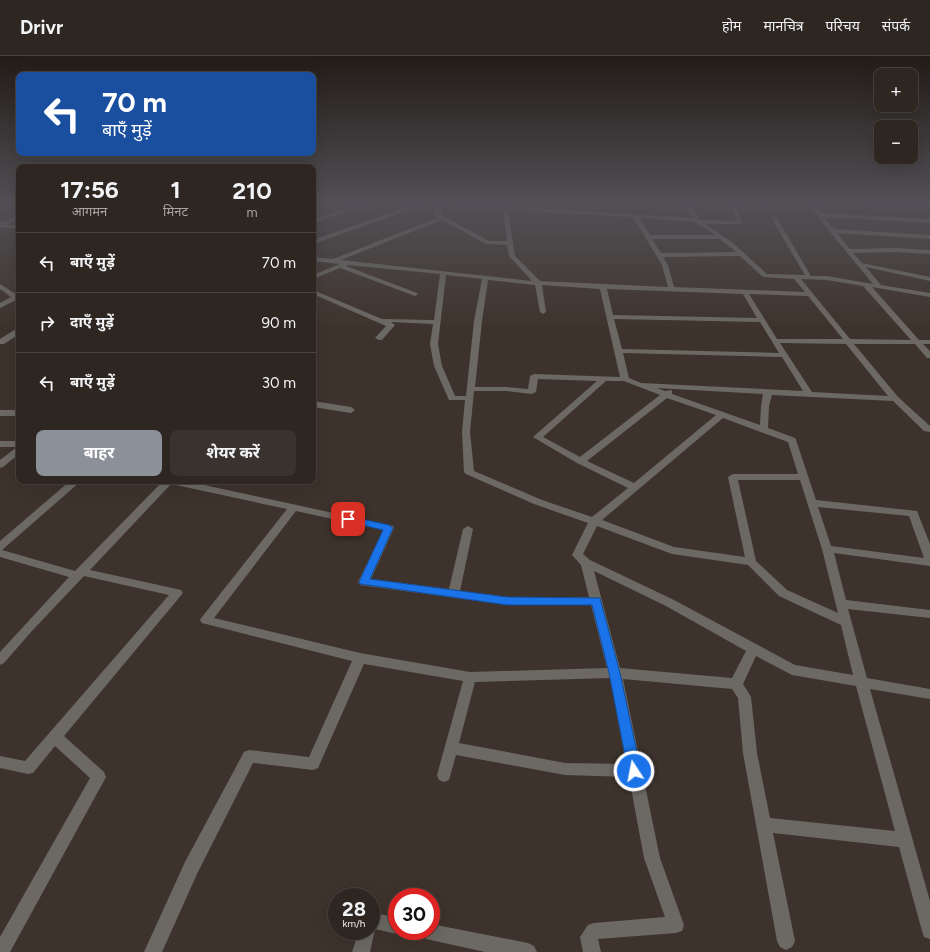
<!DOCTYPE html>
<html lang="hi">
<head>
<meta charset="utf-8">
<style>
	body { margin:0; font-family:Figtree,"Noto Sans Devanagari",sans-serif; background:#3a322e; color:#f1f3f6; height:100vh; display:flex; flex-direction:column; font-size:15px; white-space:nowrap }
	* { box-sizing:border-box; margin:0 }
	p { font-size:13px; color:#a7a5a5 }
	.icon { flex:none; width:22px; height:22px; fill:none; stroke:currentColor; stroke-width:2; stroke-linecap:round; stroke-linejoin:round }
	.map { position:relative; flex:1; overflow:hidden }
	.panel { position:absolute; left:16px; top:108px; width:300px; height:320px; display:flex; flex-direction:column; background:#2e2621; border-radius:8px; box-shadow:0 4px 16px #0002,0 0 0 1px #49433f }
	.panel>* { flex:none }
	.guide { position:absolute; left:16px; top:16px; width:300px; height:84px; border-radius:8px; box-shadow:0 4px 16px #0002,0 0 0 1px #49433f; background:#1a4fa0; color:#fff; overflow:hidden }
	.controls { position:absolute; left:874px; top:12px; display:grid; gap:8px }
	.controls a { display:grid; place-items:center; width:44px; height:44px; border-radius:8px; background:#2e2621; box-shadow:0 4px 16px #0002,0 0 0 1px #49433f; font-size:20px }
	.speed { position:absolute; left:328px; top:832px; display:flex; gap:8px; font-size:20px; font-weight:700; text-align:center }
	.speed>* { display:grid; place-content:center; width:52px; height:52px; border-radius:50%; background:#2e2621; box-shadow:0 4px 16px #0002,0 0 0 1px #49433f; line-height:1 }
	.speed small { font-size:10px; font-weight:400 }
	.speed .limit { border:6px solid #d22; background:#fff; color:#111 }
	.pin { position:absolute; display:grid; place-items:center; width:34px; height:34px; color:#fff; margin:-17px; border-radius:8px; box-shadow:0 2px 6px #0006 }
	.me { position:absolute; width:44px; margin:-22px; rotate:349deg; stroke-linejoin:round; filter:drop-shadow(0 0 3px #0008) }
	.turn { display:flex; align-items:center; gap:14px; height:84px; padding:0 20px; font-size:18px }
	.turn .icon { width:52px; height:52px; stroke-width:2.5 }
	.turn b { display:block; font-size:28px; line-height:34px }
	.eta { display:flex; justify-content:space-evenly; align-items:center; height:68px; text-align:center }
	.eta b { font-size:24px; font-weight:700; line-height:28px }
	.button { display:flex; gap:8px; margin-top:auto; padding:8px 20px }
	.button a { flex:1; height:46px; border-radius:8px; background:#8c9099; color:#fff; font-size:16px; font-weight:700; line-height:46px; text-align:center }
	.button a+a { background:#3a322e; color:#f1f3f6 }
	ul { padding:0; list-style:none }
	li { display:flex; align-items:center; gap:12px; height:60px; padding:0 20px; border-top:1px solid #49433f }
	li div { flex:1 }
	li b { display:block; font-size:15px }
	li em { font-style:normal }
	header { display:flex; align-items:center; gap:24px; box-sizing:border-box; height:56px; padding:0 20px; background:#2e2621; border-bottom:1px solid #49433f }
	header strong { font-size:19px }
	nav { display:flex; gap:22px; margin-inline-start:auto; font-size:14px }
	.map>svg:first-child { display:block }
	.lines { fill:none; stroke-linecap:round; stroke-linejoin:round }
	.minor { fill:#6c6964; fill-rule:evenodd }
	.route { fill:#1a73e8; stroke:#114b97 }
</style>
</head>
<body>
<header>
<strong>Drivr</strong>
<nav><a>होम</a><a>मानचित्र</a><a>परिचय</a><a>संपर्क</a></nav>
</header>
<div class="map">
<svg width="930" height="896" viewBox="0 0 930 896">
	<rect width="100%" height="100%" fill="#3e332c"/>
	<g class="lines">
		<!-- minor -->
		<g class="minor">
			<polygon points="0,147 5,147 0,150"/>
			<polygon points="363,147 371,147 313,167 313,163"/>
			<polygon points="418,147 425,147 407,155 313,188 313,184"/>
			<path d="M435,147H441V159L489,185H507L503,153L452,149L449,147L692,162L683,147H689L700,164L737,165L730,147H736L742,168H705L732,186L767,218L805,219L771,162L774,160L777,162L811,220H827L873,228L830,176L808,147H814L822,157L930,163V167L824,161L834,173L930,179V183L837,177L850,193L895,192L930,194V198L895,196L853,197L862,207L930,221V225L866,211L881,229L930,237V241L872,231L919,284H930V288H923L930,295V302H927L915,288H854L898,341L930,370V376L924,375L893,345L772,339L769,350L768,372L795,382L796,384L816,444L917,455L930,488V510L834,497L846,544L930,554V562L848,553L867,622L930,633V643L870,633L930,845V883L924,881L922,875L899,791L773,777L795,885L792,891L786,894L780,891L777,885L743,697L738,642L732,633L623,623L660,802L684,869L682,875L676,877L598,883L601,896H583L580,881L588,869L594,867L665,861L644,802L629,721L565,719L456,699L449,724L444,726L439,724L437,719L463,625L364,608L318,712L313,714L253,707L197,818L162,896H144L185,806L244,696L249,694L309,701L352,605L202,567L200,564L202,561L287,453L171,428L90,514L177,533L181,534L183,537L64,680L104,716L106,721L10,896H0V881L90,722L55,690L33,717L28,718L0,712V700L25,705L169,539L84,520L31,576L4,607L0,609V596L69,521L0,501V485L70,425H81L2,494L75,515L163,425H186L393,470L394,472L371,523L449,533L463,473L468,470L473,473L460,535L507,541H589L581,509L572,499L588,467L534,448L466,418L464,416L462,376L465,344H449L434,310L430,288L433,268L391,266L395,269L382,284H379L375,282L386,270L313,238V234L382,263L434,264L440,218L348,209L346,210L417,237L418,238L415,240L340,212L313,223V219L340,208L313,205V201L333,203L437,162L435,160ZM508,154L633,161L662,209L668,231L540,225L515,200ZM639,162L695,166L715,179H650ZM442,164L486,188L507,189L509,200L532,225L341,204ZM652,183H720L736,196L661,197ZM740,200L763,221L794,223L805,236L674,231L668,209L663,201ZM446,219L482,223L474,265L466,340H455L442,310L438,288ZM801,223L827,224L863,230L911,284L850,283ZM488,224L535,229L540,256L543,258L546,256L542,229L600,233L620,321L534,318L530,320L528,333L506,331H475L482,265ZM607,233L743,238L757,262L613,259ZM749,238L808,240L843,283H777ZM614,263L760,266L779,297L622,293ZM780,287L846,288L888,340L812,336ZM623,297L782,301L803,335L641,327L629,322ZM538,323L597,325L533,381L577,407L628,432L592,461L542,444L474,415L470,376L474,335H506L532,338L536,336ZM606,325H624L660,339L580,401L543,381ZM657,332L763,338L761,350L760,369L672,338V334L665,335ZM667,342L716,359L634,427L587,405ZM723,362L788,386L798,418H733L728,421L745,501L674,491L602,464ZM738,424H800L822,493L838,557L787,534L756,505ZM818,451L909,460L924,502L831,490ZM296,455L383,474L358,526L360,529L507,549H591L607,612L470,616L360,597L214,562ZM597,470L672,498L748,509L779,540L841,569L853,619L795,609L674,544L590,504L583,498ZM594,515L666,550L746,595L732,622L620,612ZM756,600L792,619L856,630L895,775L770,762L757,697L751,641L743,628ZM610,622L626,708L565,707L459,687L475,626Z"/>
			<polygon points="855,147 930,150 930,154 858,149"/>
			<polygon points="19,159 19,163 6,169 19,169 19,173 0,171 0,167"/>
			<polygon points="0,228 19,240 19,245 16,244 0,252 0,247 11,241 0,233"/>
			<polygon points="16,273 19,273 19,278 4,288 0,288 0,283"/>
			<polygon points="313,345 351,351 355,354 351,357 313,351"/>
			<rect x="0" y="354" width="19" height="6"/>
			<polygon points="0,385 19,385 19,398 3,411 0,412 0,404 17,391 0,391"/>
			<polygon points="371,856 397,862 397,875 403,876 397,878 375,873 370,896 352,896 359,875 371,875"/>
			<polygon points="431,868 528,887 534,890 537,896 485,896 417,881 415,875 431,875"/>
		</g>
	</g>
	<!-- sky -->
	<linearGradient id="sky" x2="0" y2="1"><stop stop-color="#221c18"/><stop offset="0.54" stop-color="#525056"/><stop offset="1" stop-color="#525056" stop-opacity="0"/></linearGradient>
	<rect width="930" height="272" fill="url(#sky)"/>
	<!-- route -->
	<polygon class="route" points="348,460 389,469 393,472 370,523 507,541 600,542 620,617 641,715 639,719 634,721 629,719 628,715 609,617 592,549 507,549 360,528 359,526 383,474 345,465 343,463"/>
</svg>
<div class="controls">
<a>+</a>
<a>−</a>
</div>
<div class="speed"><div>28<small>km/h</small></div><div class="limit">30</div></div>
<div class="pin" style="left:348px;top:463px;background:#d93025"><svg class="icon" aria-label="arrive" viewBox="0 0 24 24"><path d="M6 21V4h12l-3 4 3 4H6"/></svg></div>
<svg class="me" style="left:634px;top:715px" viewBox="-20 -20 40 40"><circle r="17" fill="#1a73e8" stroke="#fff" stroke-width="3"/><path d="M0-11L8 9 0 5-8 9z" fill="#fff"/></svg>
<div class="guide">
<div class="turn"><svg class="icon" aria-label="left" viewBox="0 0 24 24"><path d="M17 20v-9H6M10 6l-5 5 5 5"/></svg><div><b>70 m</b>बाएँ मुड़ें</div></div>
</div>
<section class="panel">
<div class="eta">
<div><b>17:56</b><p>आगमन</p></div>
<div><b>1</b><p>मिनट</p></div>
<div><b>210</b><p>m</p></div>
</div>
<ul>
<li><svg class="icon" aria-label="left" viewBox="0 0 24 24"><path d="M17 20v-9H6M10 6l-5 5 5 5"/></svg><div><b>बाएँ मुड़ें</b></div><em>70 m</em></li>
<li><svg class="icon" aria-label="right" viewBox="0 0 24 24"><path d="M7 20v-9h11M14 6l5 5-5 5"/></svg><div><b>दाएँ मुड़ें</b></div><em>90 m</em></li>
<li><svg class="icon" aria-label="left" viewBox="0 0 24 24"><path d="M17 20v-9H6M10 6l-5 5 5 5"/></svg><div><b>बाएँ मुड़ें</b></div><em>30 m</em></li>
</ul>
<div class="button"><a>बाहर</a><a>शेयर करें</a></div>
</section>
</div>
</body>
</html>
